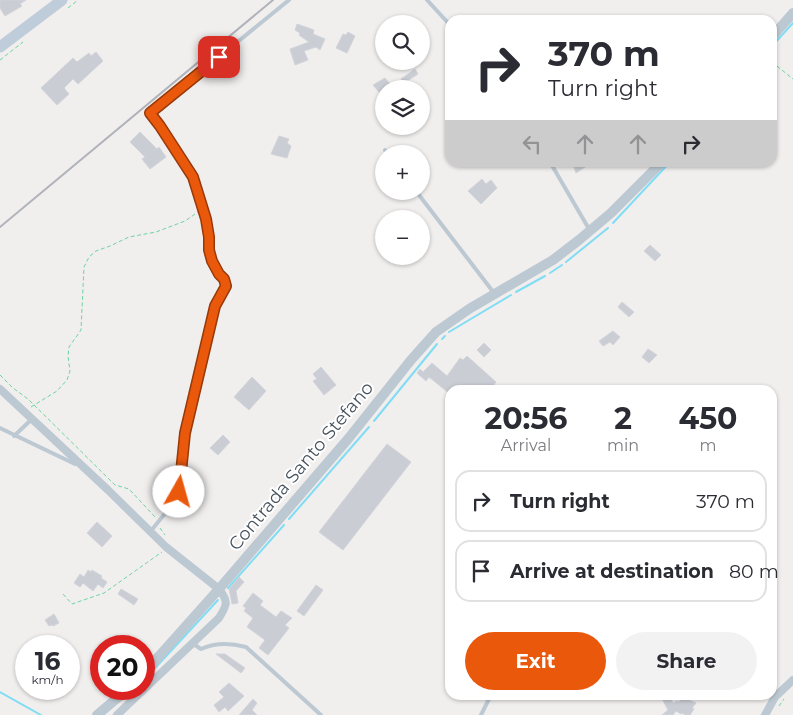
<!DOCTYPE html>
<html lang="en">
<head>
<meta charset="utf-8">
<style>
	body { margin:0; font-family:Montserrat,sans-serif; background:#f2f2f3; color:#2b2b33; height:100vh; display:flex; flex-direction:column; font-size:19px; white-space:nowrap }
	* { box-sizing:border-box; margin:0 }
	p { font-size:16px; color:#7c7c81 }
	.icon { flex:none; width:28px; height:28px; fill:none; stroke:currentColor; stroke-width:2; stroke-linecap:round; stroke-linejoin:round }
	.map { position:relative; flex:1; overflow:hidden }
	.drawer { position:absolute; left:445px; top:385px; width:332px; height:315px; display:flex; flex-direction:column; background:#fff; border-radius:15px; box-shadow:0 1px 4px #0004 }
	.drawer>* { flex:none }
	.hud { position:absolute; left:445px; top:15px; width:332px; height:152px; border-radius:15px; box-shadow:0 1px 4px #0004; background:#fff; color:#2b2b33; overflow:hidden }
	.fabs { position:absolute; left:375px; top:15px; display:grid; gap:10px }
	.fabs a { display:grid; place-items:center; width:55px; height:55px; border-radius:50%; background:#fff; box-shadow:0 1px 4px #0004; font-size:25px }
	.speed { position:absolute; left:15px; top:635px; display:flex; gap:10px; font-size:25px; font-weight:700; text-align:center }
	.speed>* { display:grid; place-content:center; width:65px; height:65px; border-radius:50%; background:#fff; box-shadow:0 1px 4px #0004; line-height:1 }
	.speed small { font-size:12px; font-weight:400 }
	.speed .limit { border:8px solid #d22; background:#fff; color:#111 }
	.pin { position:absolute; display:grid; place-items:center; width:42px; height:42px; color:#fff; margin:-21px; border-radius:10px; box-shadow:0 2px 8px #0006 }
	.me { position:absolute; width:55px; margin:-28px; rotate:7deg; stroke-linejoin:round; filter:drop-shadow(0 0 4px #0008) }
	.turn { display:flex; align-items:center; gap:18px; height:105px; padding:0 20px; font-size:22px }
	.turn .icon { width:65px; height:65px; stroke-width:2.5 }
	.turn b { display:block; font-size:35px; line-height:42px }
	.lanes { display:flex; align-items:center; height:48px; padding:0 20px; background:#0003; justify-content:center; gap:25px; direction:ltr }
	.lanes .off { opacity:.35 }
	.eta { display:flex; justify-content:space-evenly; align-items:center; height:85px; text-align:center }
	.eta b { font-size:30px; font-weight:700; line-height:35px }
	.action { display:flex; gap:10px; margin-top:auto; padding:10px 20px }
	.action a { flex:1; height:58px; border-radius:30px; background:#ea580c; color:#fff; font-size:20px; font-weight:700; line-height:58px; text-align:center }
	.action a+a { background:#f2f2f3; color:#2b2b33 }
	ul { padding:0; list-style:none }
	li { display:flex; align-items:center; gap:15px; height:62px; margin:0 10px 8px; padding:0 10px; border:2px solid #e1e1e2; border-radius:15px }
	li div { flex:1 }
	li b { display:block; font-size:19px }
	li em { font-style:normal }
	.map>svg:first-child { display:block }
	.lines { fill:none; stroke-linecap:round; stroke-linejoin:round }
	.stream { stroke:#81ddf4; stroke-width:2 }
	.building { fill:#cacdd4; stroke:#d2d4db }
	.path { stroke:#6dd5a1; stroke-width:1; stroke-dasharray:4 2.5; stroke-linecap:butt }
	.service { stroke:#bdc9d2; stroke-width:4 }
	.minor { stroke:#bdc9d2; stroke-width:8 }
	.tertiary { stroke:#bdc9d2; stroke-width:10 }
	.secondary { stroke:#bfccd9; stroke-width:11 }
	.rail { stroke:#b0b3b9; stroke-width:2 }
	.route-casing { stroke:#983908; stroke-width:12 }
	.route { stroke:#ea580c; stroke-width:9 }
	.labels { text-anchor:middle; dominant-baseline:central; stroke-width:4; stroke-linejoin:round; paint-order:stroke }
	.street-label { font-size:18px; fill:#45525e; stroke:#fff }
</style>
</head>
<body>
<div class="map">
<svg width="793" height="715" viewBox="0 0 793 715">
	<rect width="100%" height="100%" fill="#f1eeee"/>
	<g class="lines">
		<!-- stream -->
		<g class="stream">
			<polyline points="772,46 793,23"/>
			<polyline points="613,223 670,162"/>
			<polyline points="566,262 608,228"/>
			<polyline points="550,273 562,265"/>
			<polyline points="516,292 545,276"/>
			<polyline points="449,332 511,295"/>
			<polyline points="442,339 445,336"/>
			<polyline points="374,421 437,344"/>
			<polyline points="289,519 369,427"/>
			<polyline points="228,588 284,525"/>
			<polyline points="144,680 218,600"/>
			<polyline points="0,692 41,715"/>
		</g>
	</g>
	<!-- building -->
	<g class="building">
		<polygon points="0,0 26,0 20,4 22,6 5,16 0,8"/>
		<polygon points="297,24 314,30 313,34 325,39 320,50 316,47 304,51 308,60 295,65 290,49 309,42 299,35 300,33 295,30"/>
		<polygon points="348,32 355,36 347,53 336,48 343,34 346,35"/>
		<polygon points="96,52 103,61 78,84 73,79 64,88 69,94 57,105 41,88 73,58 77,62 89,53 91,56"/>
		<polygon points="415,69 418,74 404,83 401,79"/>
		<polygon points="385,78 391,85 390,86 392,89 384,89 384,98 373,85"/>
		<polygon points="140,132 157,149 159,147 166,157 150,169 142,159 145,157 130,142"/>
		<polygon points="279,136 289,139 287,143 291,146 287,158 271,154"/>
		<polygon points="572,162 593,162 576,173"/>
		<polygon points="482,179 486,184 491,180 497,188 481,204 468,191"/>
		<polygon points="650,245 661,255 655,261 644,251"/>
		<polygon points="622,302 634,312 629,317 618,307"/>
		<polygon points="613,331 620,337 613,345 610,342 603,346 599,341"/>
		<polygon points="484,343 491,350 484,357 477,350"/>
		<polygon points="648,349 657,355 649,363 642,357"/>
		<polygon points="467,356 496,382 490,390 450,390 450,394 429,377 426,381 417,373 420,369 423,372 432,363 447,376 460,358 463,360"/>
		<polygon points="321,367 336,385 324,395 313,381 317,379 313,374"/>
		<polygon points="252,377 266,391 249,410 234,397"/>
		<polygon points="223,435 230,442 218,455 210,448"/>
		<polygon points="387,444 411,462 343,550 319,532"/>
		<polygon points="97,522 112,536 102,547 87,533"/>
		<polygon points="88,570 91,572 92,570 102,576 101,578 107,582 103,588 98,584 93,591 83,583 80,587 74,583 80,574 84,577"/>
		<polygon points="239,577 244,582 236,591 238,603 232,604 229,589"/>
		<polygon points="316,585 323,590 304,616 297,611"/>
		<polygon points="121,589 138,599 134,605 118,594"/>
		<polygon points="253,593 263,601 260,605 276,617 281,611 292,618 285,625 289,628 268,655 259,648 265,640 247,627 253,618 244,611 246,608 243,606"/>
		<polygon points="54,614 59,623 53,626 52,625 49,626 45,620"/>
		<polygon points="216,654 225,654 245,668 241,673"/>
		<polygon points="229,683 244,696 228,711 225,707 219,712 214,705 224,697 219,692"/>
		<polygon points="660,695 669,695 673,703 677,701 679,702 682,697 696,703 692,708 694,709 690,715 685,715 682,713 681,714 676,711 673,715 662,715 668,710"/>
		<polygon points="253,699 257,703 252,710 257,715 239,715"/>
	</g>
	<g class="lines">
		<!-- path -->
		<g class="path">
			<polyline points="68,8 78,0"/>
			<polyline points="0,60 23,42"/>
			<polyline points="772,62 793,79"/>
			<polyline points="0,375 13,388 28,399 115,485 129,489 156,518"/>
			<polyline points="31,407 57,391 67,380 70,371 68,356 69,347 81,330 84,267 89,257 96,251 110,246 129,237 156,232 185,221 198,212"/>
			<polyline points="160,528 165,535"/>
			<polyline points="63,594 72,604 104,593 162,552"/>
			<polyline points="779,706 784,699"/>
		</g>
		<!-- service -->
		<g class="service">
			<polyline points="427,0 450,25"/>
			<polyline points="385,150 388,154"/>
			<polyline points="550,162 589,229"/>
			<polyline points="416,191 494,293"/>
			<polyline points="0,428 75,464 78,462"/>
			<polyline points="14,436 32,419"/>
			<polyline points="150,532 167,511 179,492 185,433 215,306 226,286 225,279 219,274 209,249 209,237 206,219 193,177 160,126 150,113 289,0"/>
			<path d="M192,643L201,649C216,642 231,643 246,647L321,715"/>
			<polyline points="481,715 491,695"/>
		</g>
		<!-- minor -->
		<g class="minor">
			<path d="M0,389L108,490L166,547L219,589C229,602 227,605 219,618L117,715"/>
			<polyline points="765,715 775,697 793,680"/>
		</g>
		<!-- tertiary -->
		<g class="tertiary">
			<polyline points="772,37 793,13"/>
			<polyline points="144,673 219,589 348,439 411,360 436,332 469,309 553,260 579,240 611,213 662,162"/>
			<polyline points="97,715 128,689"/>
		</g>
		<!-- secondary -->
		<polyline class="secondary" points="0,47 62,0"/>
		<!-- rail -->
		<polyline class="rail" points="0,227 273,0"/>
	</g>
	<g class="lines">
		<defs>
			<polyline id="route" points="179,492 185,433 215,306 226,286 224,279 219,274 212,261 209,250 209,237 206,219 193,177 160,126 150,113 219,57"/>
		</defs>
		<!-- route casing -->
		<use href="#route" class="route-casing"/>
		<!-- route -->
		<use href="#route" class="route"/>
	</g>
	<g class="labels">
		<!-- street labels -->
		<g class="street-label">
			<text transform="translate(301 466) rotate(-50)">Contrada Santo Stefano</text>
		</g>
	</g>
</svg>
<div class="fabs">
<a><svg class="icon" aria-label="search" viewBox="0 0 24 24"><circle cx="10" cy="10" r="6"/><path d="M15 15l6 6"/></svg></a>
<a><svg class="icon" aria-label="layers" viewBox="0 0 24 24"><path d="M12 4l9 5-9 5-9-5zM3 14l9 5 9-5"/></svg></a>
<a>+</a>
<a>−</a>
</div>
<div class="speed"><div>16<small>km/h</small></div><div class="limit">20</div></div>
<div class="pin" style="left:219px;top:57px;background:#d93025"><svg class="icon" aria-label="arrive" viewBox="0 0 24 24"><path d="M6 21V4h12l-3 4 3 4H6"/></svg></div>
<svg class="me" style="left:179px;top:492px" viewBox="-20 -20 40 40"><circle r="19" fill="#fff"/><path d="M0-13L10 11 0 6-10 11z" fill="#ea580c"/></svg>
<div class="hud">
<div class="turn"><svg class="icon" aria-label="right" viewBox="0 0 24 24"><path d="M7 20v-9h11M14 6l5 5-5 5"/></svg><div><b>370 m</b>Turn right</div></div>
<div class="lanes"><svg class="icon off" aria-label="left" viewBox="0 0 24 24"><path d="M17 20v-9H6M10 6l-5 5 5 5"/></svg><svg class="icon off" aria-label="ahead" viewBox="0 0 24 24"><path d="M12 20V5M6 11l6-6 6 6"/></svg><svg class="icon off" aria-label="ahead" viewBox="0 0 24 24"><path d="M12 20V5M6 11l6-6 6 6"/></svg><svg class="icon" aria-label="right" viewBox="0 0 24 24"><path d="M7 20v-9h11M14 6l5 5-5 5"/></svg></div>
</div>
<section class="drawer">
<div class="eta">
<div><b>20:56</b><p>Arrival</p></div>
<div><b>2</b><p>min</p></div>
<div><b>450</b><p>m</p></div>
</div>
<ul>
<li><svg class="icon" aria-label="right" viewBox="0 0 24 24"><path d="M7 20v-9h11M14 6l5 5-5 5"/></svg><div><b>Turn right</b></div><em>370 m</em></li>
<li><svg class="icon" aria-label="arrive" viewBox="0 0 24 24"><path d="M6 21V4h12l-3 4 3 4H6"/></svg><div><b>Arrive at destination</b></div><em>80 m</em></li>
</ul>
<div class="action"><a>Exit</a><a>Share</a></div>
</section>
</div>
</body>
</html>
